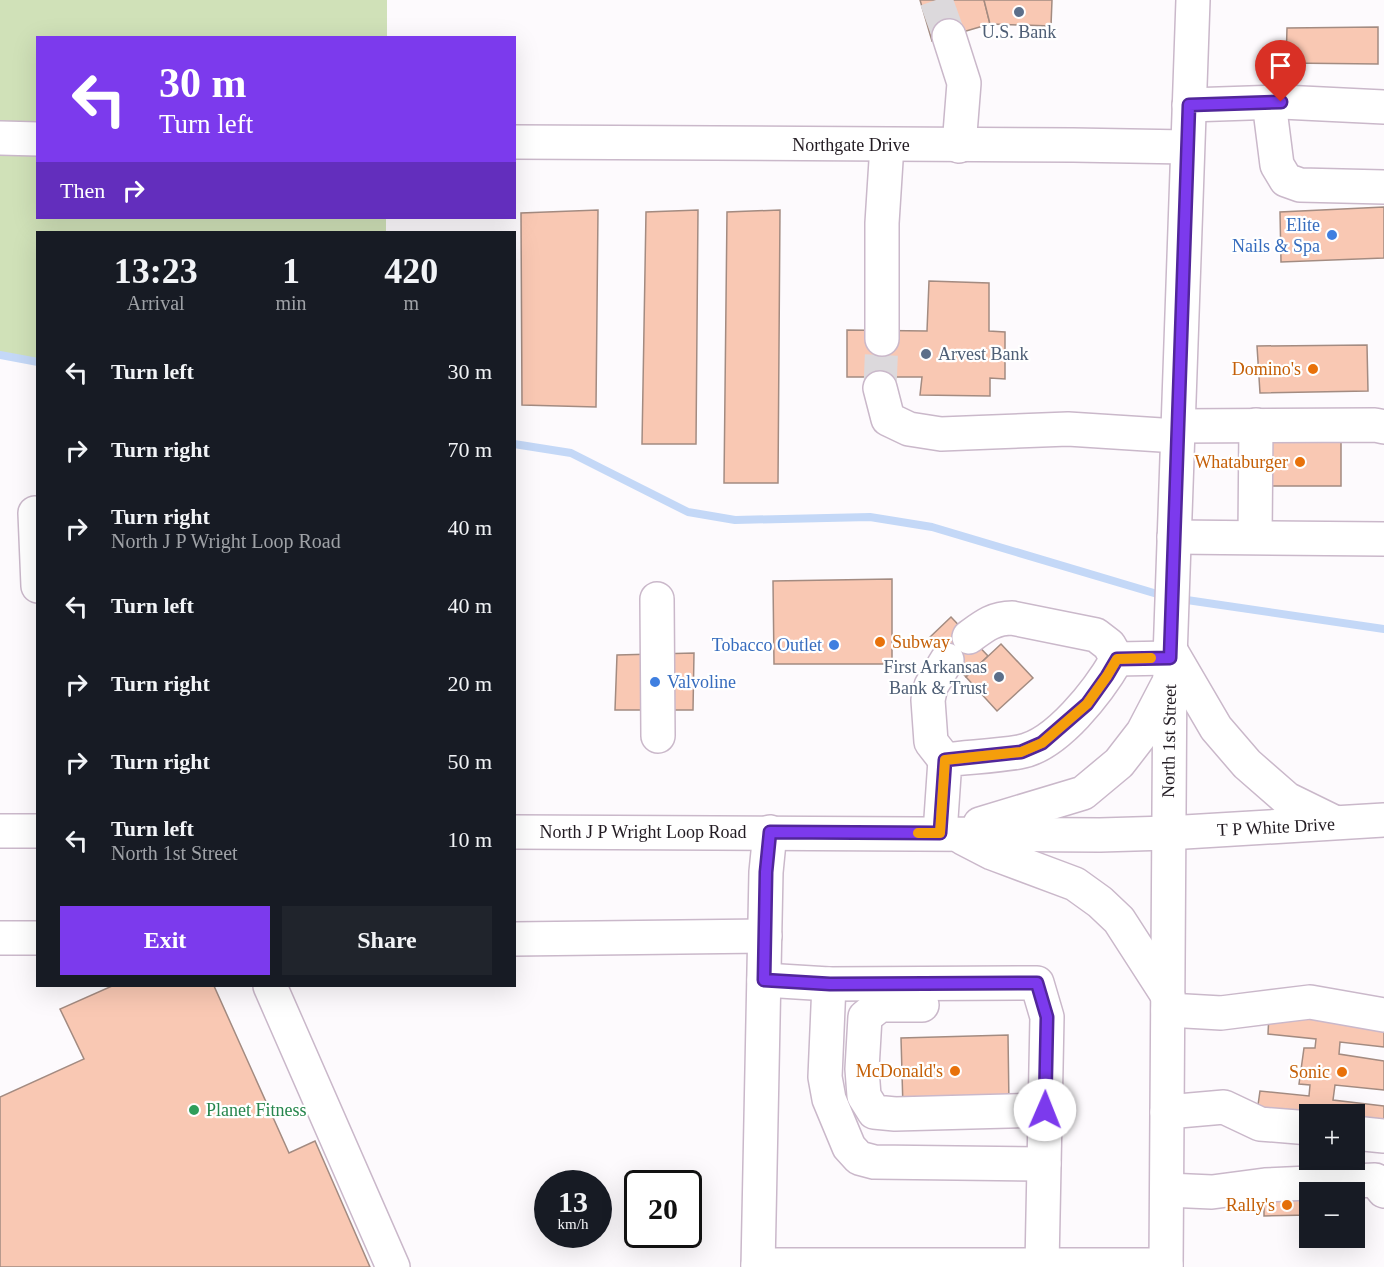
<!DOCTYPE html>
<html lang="en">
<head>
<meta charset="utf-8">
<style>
	body { margin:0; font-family:Georgia,serif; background:#20242c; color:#f1f3f6; height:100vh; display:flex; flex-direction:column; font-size:22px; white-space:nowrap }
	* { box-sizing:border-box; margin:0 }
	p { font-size:20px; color:#9ea1a6 }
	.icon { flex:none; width:33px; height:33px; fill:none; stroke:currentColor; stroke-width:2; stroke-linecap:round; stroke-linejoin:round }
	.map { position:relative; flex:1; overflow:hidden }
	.sheet { position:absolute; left:36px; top:231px; width:480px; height:756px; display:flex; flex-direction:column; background:#171b24; border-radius:0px; box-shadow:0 6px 24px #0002 }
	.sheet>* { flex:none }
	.guide { position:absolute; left:36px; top:36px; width:480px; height:183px; border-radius:0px; box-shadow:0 6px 24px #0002; background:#7c3aed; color:#fff; overflow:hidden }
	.tools { position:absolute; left:1299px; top:1104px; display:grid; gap:12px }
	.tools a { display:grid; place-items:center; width:66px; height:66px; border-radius:0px; background:#171b24; box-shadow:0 6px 24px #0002; font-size:30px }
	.speed { position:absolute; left:534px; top:1170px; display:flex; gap:12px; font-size:30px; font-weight:700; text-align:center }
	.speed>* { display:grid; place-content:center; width:78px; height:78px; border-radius:50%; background:#171b24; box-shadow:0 6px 24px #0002; line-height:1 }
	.speed small { font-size:15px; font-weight:400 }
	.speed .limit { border:3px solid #111; border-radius:9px; background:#fff; color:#111 }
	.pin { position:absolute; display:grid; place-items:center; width:51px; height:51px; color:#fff; margin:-62px -26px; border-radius:50% 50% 50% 0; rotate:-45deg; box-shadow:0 0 6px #0007 }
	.pin .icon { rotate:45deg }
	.me { position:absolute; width:66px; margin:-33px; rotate:1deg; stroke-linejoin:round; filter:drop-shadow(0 0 4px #0008) }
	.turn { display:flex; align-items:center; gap:21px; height:126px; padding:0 24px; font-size:27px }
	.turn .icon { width:78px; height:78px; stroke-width:2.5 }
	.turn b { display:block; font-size:42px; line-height:51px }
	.then { display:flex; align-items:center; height:57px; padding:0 24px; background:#0003; gap:12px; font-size:22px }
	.eta { display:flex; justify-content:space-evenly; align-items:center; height:102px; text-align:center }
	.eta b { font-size:36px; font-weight:700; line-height:42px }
	.action { display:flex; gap:12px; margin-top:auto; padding:12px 24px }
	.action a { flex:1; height:69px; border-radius:0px; background:#7c3aed; color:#fff; font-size:24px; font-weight:700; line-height:69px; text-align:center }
	.action a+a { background:#20242c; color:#f1f3f6 }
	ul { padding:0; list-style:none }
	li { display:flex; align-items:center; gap:18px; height:78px; padding:0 24px }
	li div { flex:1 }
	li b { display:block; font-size:22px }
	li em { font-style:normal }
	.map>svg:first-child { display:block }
	.green { fill:#d0e1b8 }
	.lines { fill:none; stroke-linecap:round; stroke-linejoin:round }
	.stream { stroke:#c4d8f7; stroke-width:8 }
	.building { fill:#f9c8b3; stroke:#a38b81; stroke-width:1.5 }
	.minor-tunnel { stroke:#dcd9dc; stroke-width:33; stroke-dasharray:33 16; stroke-linecap:butt }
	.minor-casing { stroke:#cab8ca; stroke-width:36 }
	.major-casing { stroke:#cab8ca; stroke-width:36 }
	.minor { stroke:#fff; stroke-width:33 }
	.major { stroke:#fff; stroke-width:33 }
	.route-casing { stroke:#51269a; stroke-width:15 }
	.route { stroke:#7c3aed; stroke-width:10 }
	.slow { stroke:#f59e0b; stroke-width:10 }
	.service-dot { fill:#5c6f8a; stroke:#fff; stroke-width:2 }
	.shop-dot { fill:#3f7fe0; stroke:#fff; stroke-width:2 }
	.food-dot { fill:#e8710a; stroke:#fff; stroke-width:2 }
	.leisure-dot { fill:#2e9e5b; stroke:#fff; stroke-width:2 }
	.labels { text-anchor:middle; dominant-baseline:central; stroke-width:4.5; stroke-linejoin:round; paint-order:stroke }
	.service-label { font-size:18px; fill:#4e5e75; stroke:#fff }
	.street-label { font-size:18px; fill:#221b22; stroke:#fff }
	.shop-label { font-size:18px; fill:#366cbe; stroke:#fff; text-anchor:end }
	.food-label { font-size:18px; fill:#c56008; stroke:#fff; text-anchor:end }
	.leisure-label { font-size:18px; fill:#27864d; stroke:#fff; text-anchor:start }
</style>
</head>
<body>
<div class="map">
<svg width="1384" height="1267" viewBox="0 0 1384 1267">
	<rect width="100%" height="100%" fill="#fdfafd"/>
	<!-- green -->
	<polygon class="green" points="0,0 387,0 387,37 38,38 38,218 386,218 386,232 38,232 37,362 0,355"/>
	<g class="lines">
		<!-- stream -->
		<g class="stream">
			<polyline points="0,355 38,362"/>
			<polyline points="514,444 571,453 688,512 735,520 870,517 932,527 1164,596"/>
			<polyline points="1180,599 1384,629"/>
		</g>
	</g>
	<!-- building -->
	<g class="building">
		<polygon points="920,0 984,0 990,24 932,41"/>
		<polygon points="984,0 1052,0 1051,26 990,24"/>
		<polygon points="1378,27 1378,64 1286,63 1287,28"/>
		<polygon points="1384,207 1384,258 1281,262 1280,212"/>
		<polygon points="598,210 596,407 522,405 521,213"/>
		<polygon points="698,210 696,444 642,444 646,212"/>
		<polygon points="780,210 778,483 724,483 727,212"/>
		<polygon points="929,281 989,283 989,331 1005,332 1005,379 990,378 990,396 920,395 922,377 847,377 847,330 927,331"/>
		<polygon points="1367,345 1368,391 1260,393 1257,346"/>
		<rect x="1259" y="437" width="82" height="49"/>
		<polygon points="892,579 892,664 774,664 773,581"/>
		<polygon points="951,617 988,656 966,677 929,638"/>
		<polygon points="1001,644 1033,678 997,711 966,677"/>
		<polygon points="694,653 693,710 615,710 617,655"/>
		<polygon points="112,986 214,986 289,1153 315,1141 370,1267 0,1267 0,1097 84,1059 60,1009"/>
		<polygon points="1269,1013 1384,1027 1384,1047 1340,1042 1339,1054 1384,1061 1384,1090 1335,1085 1333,1100 1384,1106 1384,1126 1354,1123 1354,1114 1257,1112 1260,1091 1309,1096 1310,1085 1299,1084 1304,1048 1315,1048 1316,1039 1268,1034"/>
		<polygon points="1008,1035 1009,1105 903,1108 901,1038"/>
		<polygon points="1310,1195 1310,1215 1264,1216 1264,1196"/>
	</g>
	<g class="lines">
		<!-- minor-tunnel -->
		<g class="minor-tunnel">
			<polyline points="936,0 949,36"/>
			<polyline points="880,388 882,339"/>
		</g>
		<defs>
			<g id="minor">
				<polyline points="949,36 964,83 959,146"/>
				<polyline points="1269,102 1277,165 1286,180 1300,185 1384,187"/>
				<polyline points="1189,105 1282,102 1384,107"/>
				<polyline points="0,138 38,139"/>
				<polyline points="514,142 1073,145 1187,147"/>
				<polyline points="882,339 882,223 887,145"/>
				<polyline points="880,388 888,419 909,429 941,434 1068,429 1177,436"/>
				<polyline points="1177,426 1375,425 1384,427"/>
				<polyline points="35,513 38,586"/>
				<polyline points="1174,537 1384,539"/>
				<polyline points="1255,537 1256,425"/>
				<polyline points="657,599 658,736"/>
				<path d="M969,637C984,626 994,618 1012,618L1096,635L1109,645L1117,659"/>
				<polyline points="1117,659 1170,658"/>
				<polyline points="945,760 931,742 928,700 931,686 947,660"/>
				<path d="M940,833L945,760C969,757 995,756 1019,752C1057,746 1099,690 1117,659"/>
				<polyline points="0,938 38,938"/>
				<polyline points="514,939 765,936"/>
				<polyline points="764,980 829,984 1037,983 1047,1017 1042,1265"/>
				<polyline points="829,984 825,1077 829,1099 849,1147 859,1158 874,1162 1044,1164"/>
				<polyline points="270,986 393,1267"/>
				<polyline points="922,1005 880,1005 865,1017 862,1069 864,1096 874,1112 895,1114 1045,1110"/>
				<polyline points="1168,1010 1221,1013 1310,1002 1384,1015"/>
				<polyline points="1167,1112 1224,1107 1260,1124 1310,1128"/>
				<polyline points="1354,1133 1384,1136"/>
				<polyline points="1167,1190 1212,1192 1265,1185 1375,1180 1384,1191"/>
				<polyline points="758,1265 1166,1265"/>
				<polyline points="758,1267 766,872 770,832"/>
			</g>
			<g id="major">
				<polyline points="1171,651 1216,728 1247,764 1287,799 1334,822"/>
				<polyline points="980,824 1083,793 1119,763 1143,732 1167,686"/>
				<polyline points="0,831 38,831"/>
				<polyline points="514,832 1100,835 1168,833 1384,820"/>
				<polyline points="963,838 992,853 1075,884 1100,902 1119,920 1168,996"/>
				<polyline points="1166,1267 1170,658 1193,0"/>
			</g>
		</defs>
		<!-- minor casing -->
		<use href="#minor" class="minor-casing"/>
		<!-- major casing -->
		<use href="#major" class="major-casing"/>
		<!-- minor -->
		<use href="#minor" class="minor"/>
		<!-- major -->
		<use href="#major" class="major"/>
	</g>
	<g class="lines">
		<defs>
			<polyline id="route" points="1045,1110 1047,1017 1037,983 830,984 764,980 766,872 770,832 940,833 945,760 1021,752 1042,743 1087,704 1107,676 1117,659 1170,658 1189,105 1281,102"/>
		</defs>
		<!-- route casing -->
		<use href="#route" class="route-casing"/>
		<!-- route -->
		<use href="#route" class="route"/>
		<!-- slow -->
		<polyline class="slow" points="918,833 940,833 945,760 1021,752 1042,743 1087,704 1107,676 1117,659 1151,658"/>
	</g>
	<!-- markers -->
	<g class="service-dot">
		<circle cx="1019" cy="12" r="6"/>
		<circle cx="926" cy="354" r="6"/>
		<circle cx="999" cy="677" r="6"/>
	</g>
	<g class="shop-dot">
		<circle cx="1332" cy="235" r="6"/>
		<circle cx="834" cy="645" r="6"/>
		<circle cx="655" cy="682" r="6"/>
	</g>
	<g class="food-dot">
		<circle cx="1313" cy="369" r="6"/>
		<circle cx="1300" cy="462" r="6"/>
		<circle cx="880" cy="642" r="6"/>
		<circle cx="955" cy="1071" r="6"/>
		<circle cx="1342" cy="1072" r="6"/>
		<circle cx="1287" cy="1205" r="6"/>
	</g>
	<circle class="leisure-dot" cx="194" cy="1110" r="6"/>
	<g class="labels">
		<!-- service labels -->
		<g class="service-label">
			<text x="1019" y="32">U.S. Bank</text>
			<text x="938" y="354" text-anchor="start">Arvest Bank</text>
			<text x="987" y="667" text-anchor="end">First Arkansas<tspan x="987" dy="21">Bank &amp; Trust</tspan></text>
		</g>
		<!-- street labels -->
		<g class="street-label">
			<text x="851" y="145">Northgate Drive</text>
			<text transform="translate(1169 741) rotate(-89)">North 1st Street</text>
			<text transform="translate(1276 827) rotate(-3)">T P White Drive</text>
			<text x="643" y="832">North J P Wright Loop Road</text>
		</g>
		<!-- shop labels -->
		<g class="shop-label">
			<text x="1320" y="225">Elite<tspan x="1320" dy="21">Nails &amp; Spa</tspan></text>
			<text x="822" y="645">Tobacco Outlet</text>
			<text x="667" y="682" text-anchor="start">Valvoline</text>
		</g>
		<!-- food labels -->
		<g class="food-label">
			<text x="1301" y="369">Domino's</text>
			<text x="1288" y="462">Whataburger</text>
			<text x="892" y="642" text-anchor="start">Subway</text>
			<text x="943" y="1071">McDonald's</text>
			<text x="1330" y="1072">Sonic</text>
			<text x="1275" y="1205">Rally's</text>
		</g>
		<!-- leisure labels -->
		<g class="leisure-label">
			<text x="206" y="1110">Planet Fitness</text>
		</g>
	</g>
</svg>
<div class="tools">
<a>+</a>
<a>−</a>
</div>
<div class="speed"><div>13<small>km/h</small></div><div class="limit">20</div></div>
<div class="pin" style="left:1281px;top:102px;background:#d93025"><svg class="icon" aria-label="arrive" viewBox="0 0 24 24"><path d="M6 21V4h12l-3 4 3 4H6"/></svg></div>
<svg class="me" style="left:1045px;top:1110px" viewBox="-20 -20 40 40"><circle r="19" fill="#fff"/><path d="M0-13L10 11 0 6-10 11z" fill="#7c3aed"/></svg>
<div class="guide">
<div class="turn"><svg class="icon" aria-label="left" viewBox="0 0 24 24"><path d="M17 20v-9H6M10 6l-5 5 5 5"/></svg><div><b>30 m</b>Turn left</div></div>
<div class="then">Then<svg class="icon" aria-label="right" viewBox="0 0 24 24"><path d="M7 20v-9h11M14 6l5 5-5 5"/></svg></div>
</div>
<section class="sheet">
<div class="eta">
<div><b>13:23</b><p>Arrival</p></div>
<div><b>1</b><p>min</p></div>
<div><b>420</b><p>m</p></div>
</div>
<ul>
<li><svg class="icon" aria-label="left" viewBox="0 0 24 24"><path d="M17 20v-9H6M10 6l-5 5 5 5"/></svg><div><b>Turn left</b></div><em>30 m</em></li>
<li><svg class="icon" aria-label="right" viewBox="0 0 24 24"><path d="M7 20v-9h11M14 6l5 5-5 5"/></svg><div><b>Turn right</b></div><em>70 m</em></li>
<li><svg class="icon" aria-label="right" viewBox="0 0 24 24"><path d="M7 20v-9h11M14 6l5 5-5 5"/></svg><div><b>Turn right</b><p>North J P Wright Loop Road</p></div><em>40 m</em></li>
<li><svg class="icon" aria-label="left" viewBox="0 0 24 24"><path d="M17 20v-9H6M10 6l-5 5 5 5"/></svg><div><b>Turn left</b></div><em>40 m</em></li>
<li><svg class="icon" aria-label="right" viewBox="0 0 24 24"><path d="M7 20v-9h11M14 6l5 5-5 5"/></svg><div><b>Turn right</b></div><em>20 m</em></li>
<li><svg class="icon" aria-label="right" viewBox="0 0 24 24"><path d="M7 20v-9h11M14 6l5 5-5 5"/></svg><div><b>Turn right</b></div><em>50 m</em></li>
<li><svg class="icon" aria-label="left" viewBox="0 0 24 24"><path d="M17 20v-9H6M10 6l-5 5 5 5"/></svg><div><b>Turn left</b><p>North 1st Street</p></div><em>10 m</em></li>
</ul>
<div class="action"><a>Exit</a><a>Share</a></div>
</section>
</div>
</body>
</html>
